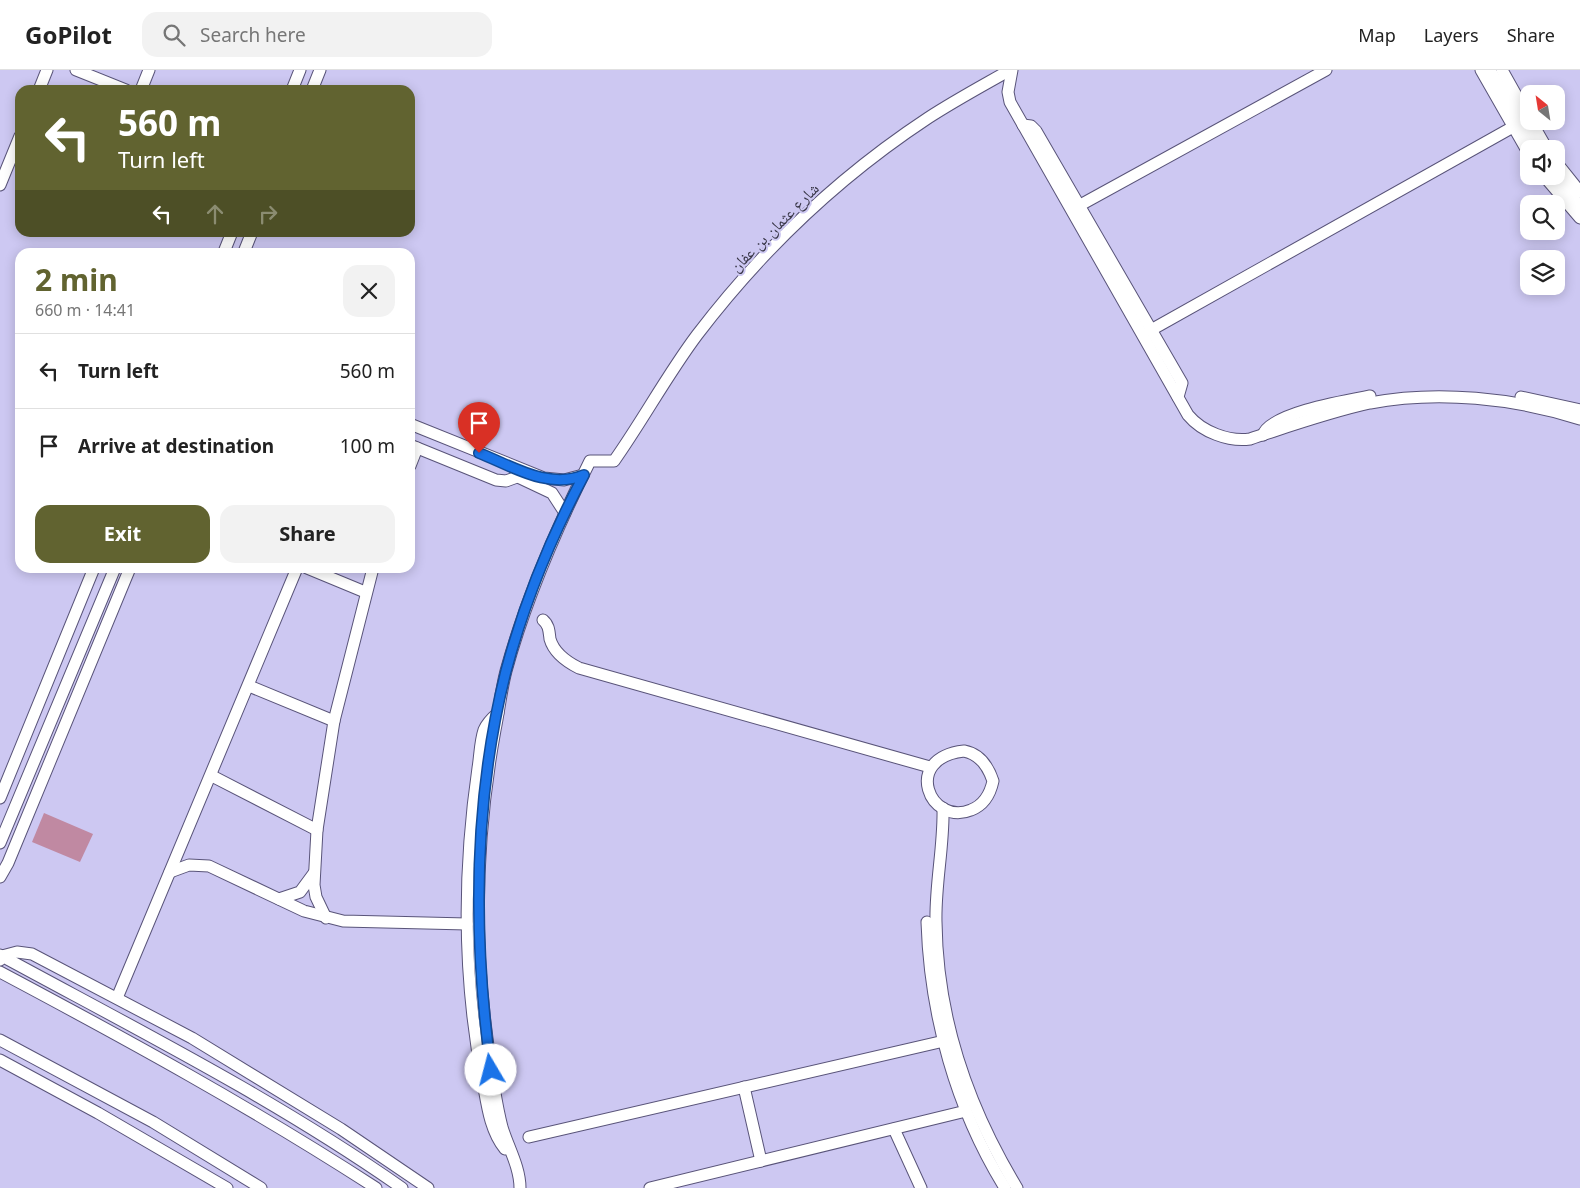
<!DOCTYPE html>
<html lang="en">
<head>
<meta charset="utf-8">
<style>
	body { margin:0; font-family:"Noto Sans","Noto Naskh Arabic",sans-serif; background:#f2f2f2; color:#222; height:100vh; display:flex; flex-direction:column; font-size:19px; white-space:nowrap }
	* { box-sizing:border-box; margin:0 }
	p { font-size:16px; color:#767676 }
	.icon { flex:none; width:28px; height:28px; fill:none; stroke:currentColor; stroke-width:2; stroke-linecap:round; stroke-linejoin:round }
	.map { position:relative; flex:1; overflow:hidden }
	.sheet { position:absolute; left:15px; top:178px; width:400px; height:325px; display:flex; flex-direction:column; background:#fff; border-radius:15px; box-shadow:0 2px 12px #0003 }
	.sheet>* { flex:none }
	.top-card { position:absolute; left:15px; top:15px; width:400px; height:152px; border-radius:15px; box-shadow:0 2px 12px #0003; background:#616330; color:#fff; overflow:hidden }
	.needle { width:32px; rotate:330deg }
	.tools { position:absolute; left:1520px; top:15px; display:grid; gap:10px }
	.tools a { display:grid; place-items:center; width:45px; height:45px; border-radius:10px; background:#fff; box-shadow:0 2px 12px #0003; font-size:25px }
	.pin { position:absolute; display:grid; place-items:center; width:42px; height:42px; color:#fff; margin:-51px -21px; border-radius:50% 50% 50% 0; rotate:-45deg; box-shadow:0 0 5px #0007 }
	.pin .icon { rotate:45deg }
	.me { position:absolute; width:55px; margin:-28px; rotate:352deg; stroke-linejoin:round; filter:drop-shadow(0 0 4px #0008) }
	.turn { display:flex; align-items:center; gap:18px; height:105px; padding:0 20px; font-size:22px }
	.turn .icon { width:65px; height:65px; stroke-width:2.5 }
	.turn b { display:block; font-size:35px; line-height:42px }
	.lanes { display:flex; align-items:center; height:48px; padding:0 20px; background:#0003; justify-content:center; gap:25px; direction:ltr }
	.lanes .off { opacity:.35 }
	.round { display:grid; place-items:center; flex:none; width:52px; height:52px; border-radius:15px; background:#f2f2f2 }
	.headline { display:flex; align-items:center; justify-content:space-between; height:85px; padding:0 20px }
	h1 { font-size:30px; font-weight:700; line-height:38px; color:#616330 }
	.cta { display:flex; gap:10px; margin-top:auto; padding:10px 20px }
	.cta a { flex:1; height:58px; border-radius:15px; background:#616330; color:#fff; font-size:20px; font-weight:700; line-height:58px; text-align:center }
	.cta a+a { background:#f2f2f2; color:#222 }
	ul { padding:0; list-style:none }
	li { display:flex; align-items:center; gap:15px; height:75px; padding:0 20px; border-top:1px solid #e0e0e0 }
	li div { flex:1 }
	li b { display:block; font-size:19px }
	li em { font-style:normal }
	header { display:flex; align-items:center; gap:30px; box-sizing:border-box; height:70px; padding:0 25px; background:#fff; border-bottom:1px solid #e0e0e0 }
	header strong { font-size:24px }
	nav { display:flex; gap:28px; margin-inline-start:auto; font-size:18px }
	.search { width:350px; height:45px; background:#f2f2f2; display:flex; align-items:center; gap:12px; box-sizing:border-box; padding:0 18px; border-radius:15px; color:#767676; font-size:19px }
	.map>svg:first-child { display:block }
	.green { fill:#c089a2 }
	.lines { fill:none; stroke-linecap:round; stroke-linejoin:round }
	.minor-casing { stroke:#595479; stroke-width:13 }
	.minor { stroke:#fff; stroke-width:11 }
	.route-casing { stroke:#114b97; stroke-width:12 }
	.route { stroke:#1a73e8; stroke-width:9 }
	.labels { text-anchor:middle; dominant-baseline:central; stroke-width:4; stroke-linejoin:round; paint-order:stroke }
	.street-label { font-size:16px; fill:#383647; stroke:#cdc8f2 }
</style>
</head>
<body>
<header>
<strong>GoPilot</strong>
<div class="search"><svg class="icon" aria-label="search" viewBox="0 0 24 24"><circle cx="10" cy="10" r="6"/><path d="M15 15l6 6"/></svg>Search here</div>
<nav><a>Map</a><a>Layers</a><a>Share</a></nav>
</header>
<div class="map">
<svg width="1580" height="1118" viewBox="0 0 1580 1118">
	<rect width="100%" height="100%" fill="#cdc8f2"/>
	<!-- green -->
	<polygon class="green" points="44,743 93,764 80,792 32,772"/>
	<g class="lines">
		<defs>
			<g id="minor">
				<polyline points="76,0 126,20"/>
				<path d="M1012,0L1008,22L1010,32L1188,345C1202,362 1229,372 1250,369C1290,356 1329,342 1370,333C1438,320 1514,328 1580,349"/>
				<polyline points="1481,0 1529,84"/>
				<polyline points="1490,0 1536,79"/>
				<polyline points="1502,0 1529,48"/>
				<polyline points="39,20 47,0"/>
				<polyline points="141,20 149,0"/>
				<polyline points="292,20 300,0"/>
				<polyline points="312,20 320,0"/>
				<polyline points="1531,51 1547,79"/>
				<polyline points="1023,55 1031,56 1036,61 1182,313 1178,327"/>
				<polyline points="1556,92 1580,122"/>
				<polyline points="1544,106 1580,148"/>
				<polyline points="1555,106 1580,136"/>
				<polyline points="0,115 20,66"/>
				<polyline points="1073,139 1326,0"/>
				<polyline points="224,182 232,162"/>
				<polyline points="244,182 252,162"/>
				<polyline points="1151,260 1513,57"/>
				<polyline points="1521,327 1580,340"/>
				<polyline points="410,354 544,408 564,410 583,405"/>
				<path d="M1263,365C1269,343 1349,330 1370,326"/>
				<polyline points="410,375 496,410 506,411 517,407"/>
				<polyline points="410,396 417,378"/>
				<polyline points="516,406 552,423 565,443"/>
				<polyline points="307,498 365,522"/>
				<path d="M543,550C549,555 549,561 550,569C554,583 567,592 579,598L930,697"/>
				<polyline points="249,616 334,651"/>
				<path d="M498,643C492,648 487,653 484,660C480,672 480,686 478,698C463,801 463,909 483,1012C487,1034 490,1061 505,1079"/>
				<path d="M964,681C980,684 988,696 993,711C990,725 984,735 971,740C930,757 901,688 964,681Z"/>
				<polyline points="212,706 317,760"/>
				<polyline points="0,728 94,498"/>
				<path d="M943,738C944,776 935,814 936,852C937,947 968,1037 1017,1118"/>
				<polyline points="0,773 115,498"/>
				<polyline points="170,802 189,795 209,796 304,841 343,851 467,854"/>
				<polyline points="0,807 8,793 130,498"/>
				<polyline points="279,829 300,822 314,803"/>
				<polyline points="326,848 316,827 314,815 317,760 334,651 373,498"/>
				<path d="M927,852C930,945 956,1039 1005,1118"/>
				<path d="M0,885C136,959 275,1029 402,1118"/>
				<polyline points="0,890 2,886 17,882 32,884 192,968 341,1059 428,1118"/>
				<path d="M0,902C128,970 254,1039 376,1118"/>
				<polyline points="117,928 297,498"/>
				<polyline points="0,970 153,1052 261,1118"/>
				<polyline points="0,990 98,1043 227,1118"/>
				<polyline points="744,1017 761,1091"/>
				<polyline points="894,1059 921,1118"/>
				<polyline points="529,1067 944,971"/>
				<path d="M520,1118C520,1097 508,1077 502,1057C494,1026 490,992 486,960C473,860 477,759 495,660C499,641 501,620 506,601C526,528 556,459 590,391H614C643,350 667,305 697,265C761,181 840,106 928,48C954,31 982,16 1010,0"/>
				<polyline points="650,1118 966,1041"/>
			</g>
		</defs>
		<!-- minor casing -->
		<use href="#minor" class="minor-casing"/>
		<!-- minor -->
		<use href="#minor" class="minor"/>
	</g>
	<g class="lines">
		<defs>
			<path id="route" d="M479,383C512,396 548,420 584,405C551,467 524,533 506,601C473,731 473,868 491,1000"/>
		</defs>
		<!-- route casing -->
		<use href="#route" class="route-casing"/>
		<!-- route -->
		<use href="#route" class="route"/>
	</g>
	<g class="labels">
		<!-- street labels -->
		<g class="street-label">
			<text transform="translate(774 157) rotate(-45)">شارع عثمان بن عفان</text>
		</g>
	</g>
</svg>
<div class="tools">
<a><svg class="needle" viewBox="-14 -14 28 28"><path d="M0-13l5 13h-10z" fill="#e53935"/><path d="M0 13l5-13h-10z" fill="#767676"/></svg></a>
<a><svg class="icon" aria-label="sound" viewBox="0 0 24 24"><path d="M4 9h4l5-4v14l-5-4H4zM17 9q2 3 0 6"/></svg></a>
<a><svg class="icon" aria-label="search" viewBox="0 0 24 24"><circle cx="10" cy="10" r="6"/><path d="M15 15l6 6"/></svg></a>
<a><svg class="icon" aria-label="layers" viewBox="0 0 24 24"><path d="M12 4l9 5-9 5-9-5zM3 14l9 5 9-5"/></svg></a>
</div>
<div class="pin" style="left:479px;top:383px;background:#d93025"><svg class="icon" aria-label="arrive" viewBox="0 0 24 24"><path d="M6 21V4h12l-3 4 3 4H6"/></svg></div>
<svg class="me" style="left:491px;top:1000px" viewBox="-20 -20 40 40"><circle r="19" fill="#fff"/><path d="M0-13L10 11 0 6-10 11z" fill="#1a73e8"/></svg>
<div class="top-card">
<div class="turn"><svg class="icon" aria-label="left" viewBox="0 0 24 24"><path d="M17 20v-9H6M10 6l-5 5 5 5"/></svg><div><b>560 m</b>Turn left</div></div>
<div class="lanes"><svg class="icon" aria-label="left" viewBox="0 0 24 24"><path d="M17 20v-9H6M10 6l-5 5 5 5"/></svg><svg class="icon off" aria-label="ahead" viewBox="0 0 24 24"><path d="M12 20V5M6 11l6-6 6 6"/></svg><svg class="icon off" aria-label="right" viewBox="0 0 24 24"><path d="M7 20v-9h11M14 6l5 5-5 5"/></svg></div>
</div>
<section class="sheet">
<div class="headline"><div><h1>2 min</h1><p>660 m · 14:41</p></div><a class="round"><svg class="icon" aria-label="close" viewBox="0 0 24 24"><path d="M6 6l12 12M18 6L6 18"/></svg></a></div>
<ul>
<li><svg class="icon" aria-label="left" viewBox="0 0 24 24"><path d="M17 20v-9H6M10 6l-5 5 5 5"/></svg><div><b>Turn left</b></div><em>560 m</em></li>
<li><svg class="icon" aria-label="arrive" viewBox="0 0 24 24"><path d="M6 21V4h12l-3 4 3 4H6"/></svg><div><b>Arrive at destination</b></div><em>100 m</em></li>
</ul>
<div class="cta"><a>Exit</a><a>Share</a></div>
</section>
</div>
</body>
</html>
